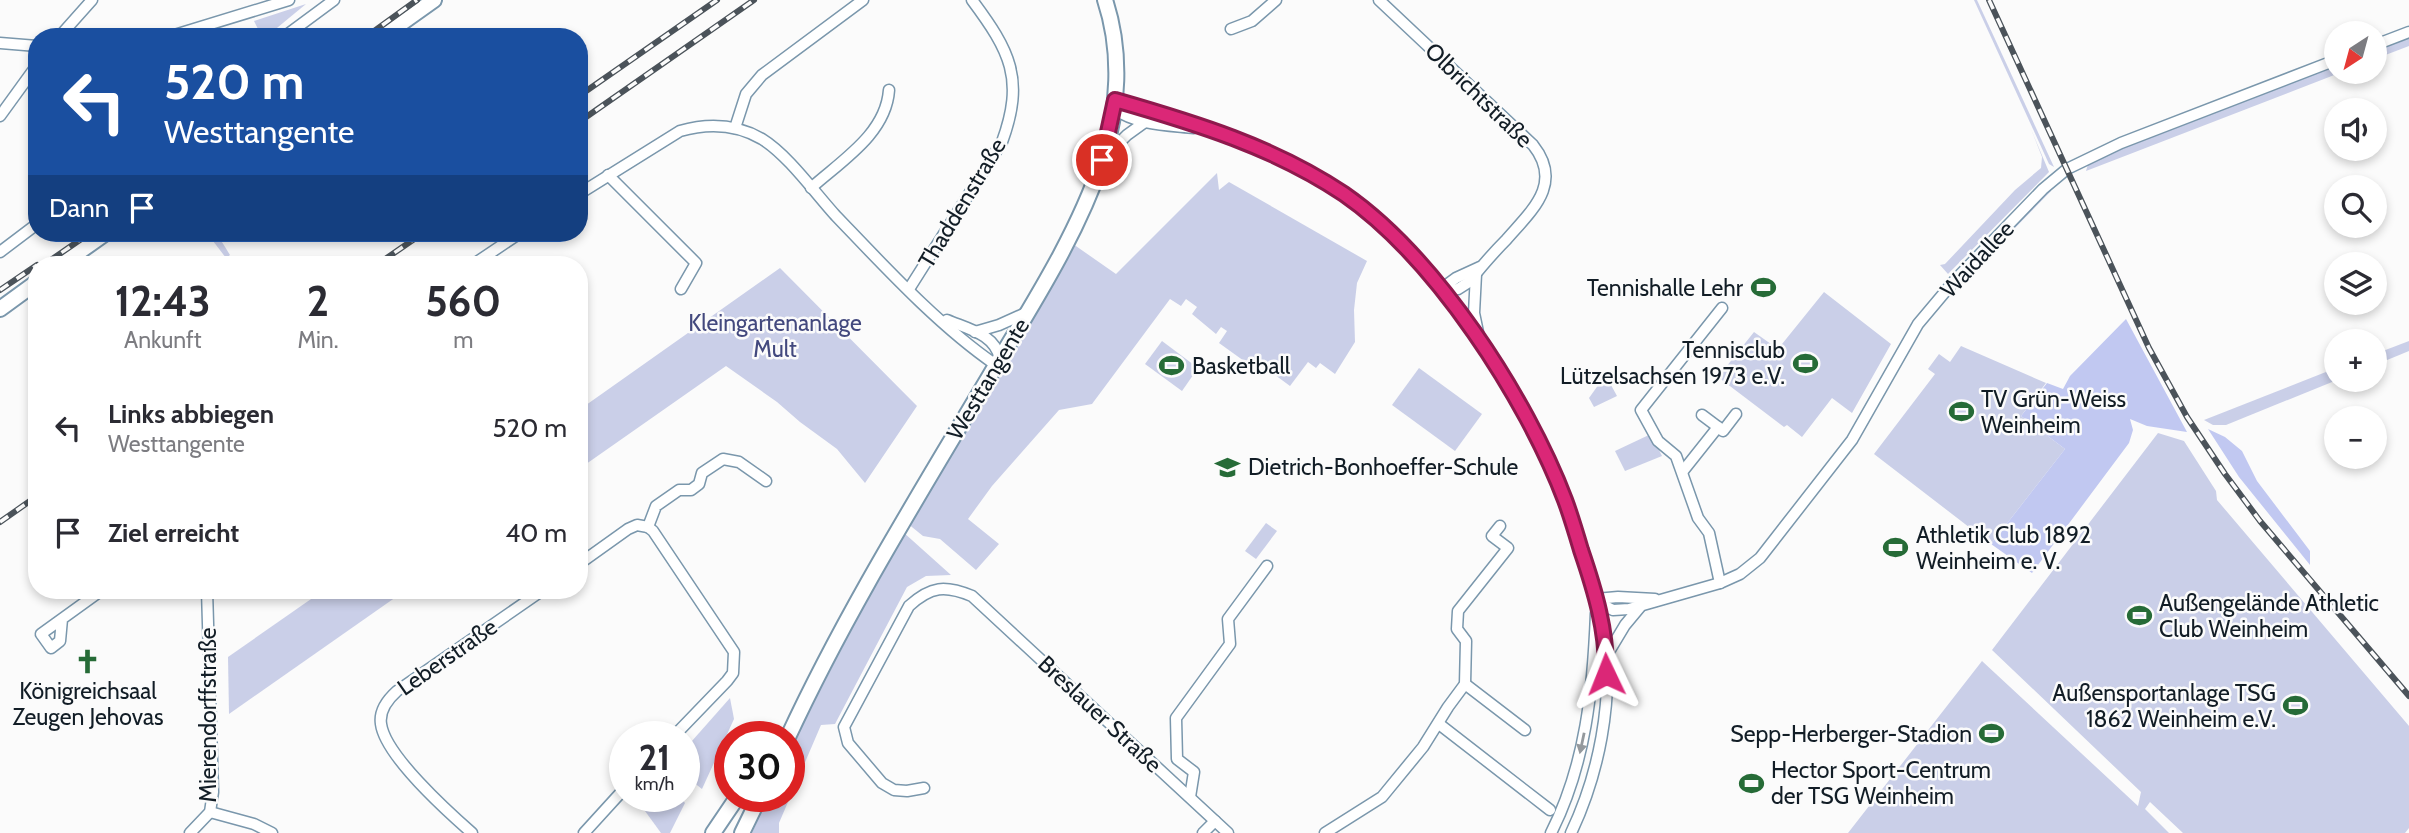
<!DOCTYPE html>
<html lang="de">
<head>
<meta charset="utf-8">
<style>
	body { margin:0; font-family:Cabin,sans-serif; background:#f2f2f3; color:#2b2b33; height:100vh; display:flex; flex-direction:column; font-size:26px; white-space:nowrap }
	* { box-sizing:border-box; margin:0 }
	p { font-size:23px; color:#7c7c81 }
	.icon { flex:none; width:38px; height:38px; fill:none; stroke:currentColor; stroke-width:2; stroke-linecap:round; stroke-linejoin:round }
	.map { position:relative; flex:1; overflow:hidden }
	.side { position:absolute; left:28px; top:256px; width:560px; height:343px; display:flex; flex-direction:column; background:#fff; border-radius:28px; box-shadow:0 4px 10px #0003 }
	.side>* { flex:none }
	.top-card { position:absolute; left:28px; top:28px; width:560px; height:214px; border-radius:28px; box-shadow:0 4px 10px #0003; background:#1a4fa0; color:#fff; overflow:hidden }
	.needle { width:46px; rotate:216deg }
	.tools { position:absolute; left:2324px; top:21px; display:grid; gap:14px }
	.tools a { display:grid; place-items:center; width:63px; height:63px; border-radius:50%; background:#fff; box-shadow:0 4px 10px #0003; font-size:35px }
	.speed { position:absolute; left:609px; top:721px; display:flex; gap:14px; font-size:35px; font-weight:700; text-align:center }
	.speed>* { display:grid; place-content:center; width:91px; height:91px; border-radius:50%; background:#fff; box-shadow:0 4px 10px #0003; line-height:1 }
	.speed small { font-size:18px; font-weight:400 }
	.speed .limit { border:10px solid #d22; background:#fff; color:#111 }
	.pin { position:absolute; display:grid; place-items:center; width:60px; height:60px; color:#fff; margin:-30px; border:4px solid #fff; border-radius:50%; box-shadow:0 2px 7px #0007 }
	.me { position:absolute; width:77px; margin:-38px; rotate:358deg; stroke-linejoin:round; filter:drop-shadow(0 0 5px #0008) }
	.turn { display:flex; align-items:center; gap:24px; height:147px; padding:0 21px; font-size:32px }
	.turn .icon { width:91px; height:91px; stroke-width:2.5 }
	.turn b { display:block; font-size:49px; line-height:60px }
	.then { display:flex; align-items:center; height:66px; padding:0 21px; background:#0003; gap:14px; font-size:26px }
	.eta { display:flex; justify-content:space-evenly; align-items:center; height:119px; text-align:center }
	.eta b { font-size:42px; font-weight:700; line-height:49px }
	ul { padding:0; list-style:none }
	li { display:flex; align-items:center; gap:21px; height:105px; padding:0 21px }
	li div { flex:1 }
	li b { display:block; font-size:26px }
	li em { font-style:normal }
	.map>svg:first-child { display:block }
	.green { fill:#cacfe8 }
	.forest { fill:#c1c8f1 }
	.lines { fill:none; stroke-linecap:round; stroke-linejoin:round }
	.minor-casing { stroke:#7a97ac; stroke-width:13 }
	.secondary-casing { stroke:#7a97ac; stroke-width:18 }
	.primary-casing { stroke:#7a97ac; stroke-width:18 }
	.minor { stroke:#fff; stroke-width:10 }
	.secondary { stroke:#fff; stroke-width:14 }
	.primary { stroke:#fff; stroke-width:14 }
	.rail-casing { stroke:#4b535a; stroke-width:6 }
	.rail { stroke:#fbfbfb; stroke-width:3.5; stroke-dasharray:10; stroke-linecap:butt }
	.oneway { fill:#94999d }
	.route-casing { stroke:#8e194d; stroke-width:18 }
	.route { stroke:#db2777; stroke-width:12 }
	.labels { text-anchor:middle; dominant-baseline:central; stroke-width:5; stroke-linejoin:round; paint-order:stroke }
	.street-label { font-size:23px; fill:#121d26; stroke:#fbfbfb }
	.poi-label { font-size:23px; fill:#121d26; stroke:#fbfbfb; text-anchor:start }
	.park-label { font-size:23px; fill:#43497e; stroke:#fbfbfb }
</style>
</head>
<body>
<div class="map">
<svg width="2409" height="833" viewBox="0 0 2409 833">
	<rect width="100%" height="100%" fill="#fbfbfb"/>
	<!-- green -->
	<g class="green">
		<polygon points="1974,0 1977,0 2054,167 2049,164"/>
		<polygon points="306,4 266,37 262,37 254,21"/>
		<polygon points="2409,36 2409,46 2375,59 2375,49"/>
		<polygon points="2336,64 2336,72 2342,72 2086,171 2089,161"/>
		<polygon points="2031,129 2049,172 1948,274 1940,265 1945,264 2015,190 2041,168 2042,157"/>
		<polygon points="1217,173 1219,190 1229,182 1367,261 1357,283 1354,310 1355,342 1335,374 1320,363 1316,368 1308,362 1290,386 1256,361 1251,366 1219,343 1227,331 1221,327 1216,334 1192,314 1197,307 1186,299 1181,306 1170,299 1092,404 1059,410 992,486 968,519 999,544 976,570 940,539 923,536 907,523 1034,316 1073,244 1116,274"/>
		<polygon points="2050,189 2051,191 1934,311 1935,308"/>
		<polygon points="212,233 217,234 230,255 226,258 213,241"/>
		<polygon points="780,268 917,406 865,483 837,449 800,422 777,402 726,366 579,469 579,410"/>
		<polygon points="1824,292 1891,344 1852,413 1832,398 1802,437 1787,425 1784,427 1718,377 1754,332 1778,349"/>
		<polygon points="1162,341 1198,368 1182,391 1145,364"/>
		<polygon points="2409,341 2409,351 2375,365 2375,354"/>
		<polygon points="1961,346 2046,383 2021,416 2065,449 1991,544 1874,454 1935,374 1928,369 1939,354 1950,362"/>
		<polygon points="1419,368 1482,414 1455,451 1392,405"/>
		<polygon points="2336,368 2337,380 2226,425 2213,425 2204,420"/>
		<polygon points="1599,384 1611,385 1617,396 1594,407 1589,398"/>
		<polygon points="2158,433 2184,441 2216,491 2217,500 2409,726 2409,828 2405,833 2183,833 2150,802 2145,809 2169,833 1848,833 1982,661 2138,806 2141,792 1992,650"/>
		<polygon points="1651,434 1662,456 1625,471 1615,451"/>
		<polygon points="1266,523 1277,531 1256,559 1245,551"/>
		<polygon points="903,532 951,575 926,576 907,587 835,724 821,725 779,823 779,833 752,833 768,796 789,796 789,749"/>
		<polygon points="324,590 406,590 229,714 228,657"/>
		<polygon points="730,698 734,719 702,789 684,775 684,750"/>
		<polygon points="640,796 679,796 685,803 670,833 661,833 637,800"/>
	</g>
	<!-- forest -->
	<g class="forest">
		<polygon points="2126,319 2187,432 2147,426 2130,419 2133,430 2129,443 2032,573 1991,544 2065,449 2021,416 2047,383 2063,389 2070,376"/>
		<polygon points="2208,429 2225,437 2242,451 2257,481 2310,551 2310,565 2239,477"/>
	</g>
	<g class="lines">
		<defs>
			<g id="minor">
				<path d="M1379,0L1533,145C1564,184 1531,211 1506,240C1493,253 1481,267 1469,282L1458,289L1443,291"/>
				<polyline points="1231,29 1252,21 1276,0"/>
				<polyline points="59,37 92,0"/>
				<polyline points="168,37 289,0"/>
				<polyline points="284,37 334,0"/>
				<polyline points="0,43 37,46"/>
				<polyline points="2375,45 2409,32"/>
				<path d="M1115,100C1195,123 1274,147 1344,194C1454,270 1541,426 1582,550C1591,578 1601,608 1605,637C1613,702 1599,774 1571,833"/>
				<path d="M1114,109C1137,125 1166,125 1194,128"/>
				<polyline points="0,116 37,65"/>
				<polyline points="735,128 746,94 762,75 863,0"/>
				<polyline points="1105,157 1127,135 1145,122"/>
				<polyline points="608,175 696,263 681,289"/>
				<path d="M811,188C841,161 886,134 889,90"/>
				<path d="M579,194L680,131C708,123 736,124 762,139C788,155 815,193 836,216C884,266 939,326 996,365"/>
				<polyline points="0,252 37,224"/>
				<polyline points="474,264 520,233"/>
				<polyline points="1476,274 1474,313 1479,337"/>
				<path d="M909,289L1002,142C1025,79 1010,51 972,0"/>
				<polyline points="1441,289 1456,278 1480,267"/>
				<path d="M947,320C968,329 995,334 1000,359"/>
				<polyline points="975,332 999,325 1028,312"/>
				<polyline points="1702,415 1718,427"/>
				<polyline points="1683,471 1718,427 1723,431 1736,414"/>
				<polyline points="648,527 653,531 734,652 733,673 727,681 673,737"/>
				<polyline points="648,527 656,506 679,490 691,490 699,484 702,473 723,459 739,462 766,481"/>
				<polyline points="579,564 628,529 637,525 648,527"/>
				<polyline points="1720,583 1709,533 1698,518 1676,456 1658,441 1641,410 1722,308"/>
				<polyline points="1596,599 1618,597 1655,599"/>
				<polyline points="1597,602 1613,610 1629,609 1720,583 1740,574 1760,558 1852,440 1918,324 1955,280 2043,189 2067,169 2121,143 2336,60"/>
				<polyline points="62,619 60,641 51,648 41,634 102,590"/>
				<polyline points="1607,655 1625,625 1640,607"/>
				<polyline points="1465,684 1525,730"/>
				<polyline points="1439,724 1550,810"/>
				<path d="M924,788L907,791L894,790L882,783L848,743L844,727L909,606C931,586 945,585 972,596L1228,833"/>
				<polyline points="1190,797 1194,772 1177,759 1176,718 1230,644 1228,619 1267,566"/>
				<polyline points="210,812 254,824 272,833"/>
				<polyline points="190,833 210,812 213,792 207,590"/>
				<path d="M472,833C448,812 385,755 381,724C379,711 387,700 397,691L543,590"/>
				<polyline points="584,833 625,788"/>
				<polyline points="1203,833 1215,821"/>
				<polyline points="1325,833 1382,797 1423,747 1448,707 1465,684 1466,641 1457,629 1458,611 1508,548 1492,536 1500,526"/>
				<path d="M1551,833C1586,764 1593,689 1596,613"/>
			</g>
			<g id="secondary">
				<polyline points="382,37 434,0"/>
				<polyline points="62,264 106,233"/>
				<polyline points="0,309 37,282"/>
			</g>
			<g id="primary">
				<path d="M788,737C846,612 919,495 989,377C1030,308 1076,238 1102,161C1119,110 1122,51 1105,0"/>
				<polyline points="713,833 738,796"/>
				<polyline points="742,833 760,796"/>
			</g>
		</defs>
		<!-- minor casing -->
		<use href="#minor" class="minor-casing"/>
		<!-- secondary casing -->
		<use href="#secondary" class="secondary-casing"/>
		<!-- primary casing -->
		<use href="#primary" class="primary-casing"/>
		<!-- minor -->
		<use href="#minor" class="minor"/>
		<!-- secondary -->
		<use href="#secondary" class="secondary"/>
		<!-- primary -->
		<use href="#primary" class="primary"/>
		<defs>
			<g id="rail">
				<polyline points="1989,0 2149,348 2187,417 2225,474 2260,521 2409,696"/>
				<polyline points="366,37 417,0"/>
				<polyline points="579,96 717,0"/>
				<polyline points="579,122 754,0"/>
				<polyline points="45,264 90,233"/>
				<polyline points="378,264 423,233"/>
				<polyline points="0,290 37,265"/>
				<polyline points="0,522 37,496"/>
			</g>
		</defs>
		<!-- rail casing -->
		<use href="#rail" class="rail-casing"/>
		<!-- rail -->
		<use href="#rail" class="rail"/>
	</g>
	<!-- one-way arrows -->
	<defs><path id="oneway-solid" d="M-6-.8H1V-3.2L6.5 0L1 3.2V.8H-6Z" transform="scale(1.75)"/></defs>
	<use class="oneway" href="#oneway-solid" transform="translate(1582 743) rotate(102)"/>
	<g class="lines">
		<defs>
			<path id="route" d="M1102,160L1115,100C1195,123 1274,147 1344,194C1435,257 1526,397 1565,500C1571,516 1576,533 1581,550C1595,591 1607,631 1606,674"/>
		</defs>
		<!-- route casing -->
		<use href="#route" class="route-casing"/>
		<!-- route -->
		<use href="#route" class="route"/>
	</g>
	<!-- icons -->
	<defs>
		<symbol id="stadium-bare" viewBox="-9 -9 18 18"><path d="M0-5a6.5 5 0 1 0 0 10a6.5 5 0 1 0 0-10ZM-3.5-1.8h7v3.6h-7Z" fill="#266b37" stroke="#fbfbfb" stroke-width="2.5" paint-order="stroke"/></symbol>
		<symbol id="school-bare" viewBox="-9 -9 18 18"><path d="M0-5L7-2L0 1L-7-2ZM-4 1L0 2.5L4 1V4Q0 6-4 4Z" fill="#266b37" stroke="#fbfbfb" stroke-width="2.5" paint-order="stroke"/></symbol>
		<symbol id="church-bare" viewBox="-9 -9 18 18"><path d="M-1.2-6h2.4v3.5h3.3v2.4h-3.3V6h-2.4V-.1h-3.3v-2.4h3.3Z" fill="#266b37" stroke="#fbfbfb" stroke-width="2.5" paint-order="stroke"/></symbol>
	</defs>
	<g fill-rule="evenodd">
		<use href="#stadium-bare" x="1746" y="270" width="35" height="35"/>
		<use href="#stadium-bare" x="1788" y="346" width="35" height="35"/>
		<use href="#stadium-bare" x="1154" y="348" width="35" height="35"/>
		<use href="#stadium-bare" x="1944" y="394" width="35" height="35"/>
		<use href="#school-bare" x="1210" y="450" width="35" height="35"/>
		<use href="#stadium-bare" x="1878" y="530" width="35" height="35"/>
		<use href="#stadium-bare" x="2122" y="598" width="35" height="35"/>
		<use href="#church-bare" x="70" y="644" width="35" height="35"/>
		<use href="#stadium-bare" x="2278" y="688" width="35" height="35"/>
		<use href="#stadium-bare" x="1974" y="716" width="35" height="35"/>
		<use href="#stadium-bare" x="1734" y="766" width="35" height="35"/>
	</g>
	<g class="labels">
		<!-- street labels -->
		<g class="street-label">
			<text transform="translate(1479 95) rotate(44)">Olbrichtstraße</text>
			<text transform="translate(962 203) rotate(-59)">Thaddenstraße</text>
			<text transform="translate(1977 259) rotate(-47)">Waidallee</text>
			<text transform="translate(988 379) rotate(-59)">Westtangente</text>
			<text transform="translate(447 657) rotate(-35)">Leberstraße</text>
			<text transform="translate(1100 714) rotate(43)">Breslauer Straße</text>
			<text transform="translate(208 715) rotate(-90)">Mierendorffstraße</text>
		</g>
		<!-- poi labels -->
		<g class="poi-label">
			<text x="1743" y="288" text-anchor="end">Tennishalle Lehr</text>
			<text x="1785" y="350" text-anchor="end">Tennisclub<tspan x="1785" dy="26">Lützelsachsen 1973 e.V.</tspan></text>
			<text x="1192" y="366">Basketball</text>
			<text x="1981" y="399">TV Grün-Weiss<tspan x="1981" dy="26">Weinheim</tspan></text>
			<text x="1248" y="467">Dietrich-Bonhoeffer-Schule</text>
			<text x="1916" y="535">Athletik Club 1892<tspan x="1916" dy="26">Weinheim e. V.</tspan></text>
			<text x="2159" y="603">Außengelände Athletic<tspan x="2159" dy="26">Club Weinheim</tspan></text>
			<text x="88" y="691" text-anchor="middle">Königreichsaal<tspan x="88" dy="26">Zeugen Jehovas</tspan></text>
			<text x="2276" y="693" text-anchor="end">Außensportanlage TSG<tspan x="2276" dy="26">1862 Weinheim e.V.</tspan></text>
			<text x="1972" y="734" text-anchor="end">Sepp-Herberger-Stadion</text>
			<text x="1771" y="770">Hector Sport-Centrum<tspan x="1771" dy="26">der TSG Weinheim</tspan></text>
		</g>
		<!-- park labels -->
		<g class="park-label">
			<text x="775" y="323">Kleingartenanlage<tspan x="775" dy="26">Mult</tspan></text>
		</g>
	</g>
</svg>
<div class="tools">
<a><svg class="needle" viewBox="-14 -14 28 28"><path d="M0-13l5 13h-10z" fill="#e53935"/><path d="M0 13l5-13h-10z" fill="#7c7c81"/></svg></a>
<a><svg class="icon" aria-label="sound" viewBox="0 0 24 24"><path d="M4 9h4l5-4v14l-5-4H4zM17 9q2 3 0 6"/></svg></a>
<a><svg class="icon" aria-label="search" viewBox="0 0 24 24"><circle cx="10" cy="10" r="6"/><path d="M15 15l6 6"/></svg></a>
<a><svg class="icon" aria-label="layers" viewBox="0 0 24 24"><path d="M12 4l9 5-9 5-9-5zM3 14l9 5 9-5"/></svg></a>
<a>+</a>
<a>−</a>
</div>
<div class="speed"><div>21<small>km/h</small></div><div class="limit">30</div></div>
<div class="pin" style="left:1102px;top:160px;background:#d93025"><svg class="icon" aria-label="arrive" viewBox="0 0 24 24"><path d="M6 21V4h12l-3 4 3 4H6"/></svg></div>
<svg class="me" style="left:1606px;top:674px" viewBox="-20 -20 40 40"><path d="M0-17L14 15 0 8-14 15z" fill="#db2777" stroke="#fff" stroke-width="4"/></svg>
<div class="top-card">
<div class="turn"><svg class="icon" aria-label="left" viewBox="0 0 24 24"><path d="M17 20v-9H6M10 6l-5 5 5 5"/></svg><div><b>520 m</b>Westtangente</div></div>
<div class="then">Dann<svg class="icon" aria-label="arrive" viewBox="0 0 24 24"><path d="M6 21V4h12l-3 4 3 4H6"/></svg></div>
</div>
<section class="side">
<div class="eta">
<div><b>12:43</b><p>Ankunft</p></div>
<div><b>2</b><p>Min.</p></div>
<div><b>560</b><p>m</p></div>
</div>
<ul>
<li><svg class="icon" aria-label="left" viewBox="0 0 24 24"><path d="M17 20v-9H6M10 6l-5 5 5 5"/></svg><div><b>Links abbiegen</b><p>Westtangente</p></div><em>520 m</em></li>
<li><svg class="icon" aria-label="arrive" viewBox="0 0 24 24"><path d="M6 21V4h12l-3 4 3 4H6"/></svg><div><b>Ziel erreicht</b></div><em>40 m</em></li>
</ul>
</section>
</div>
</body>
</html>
